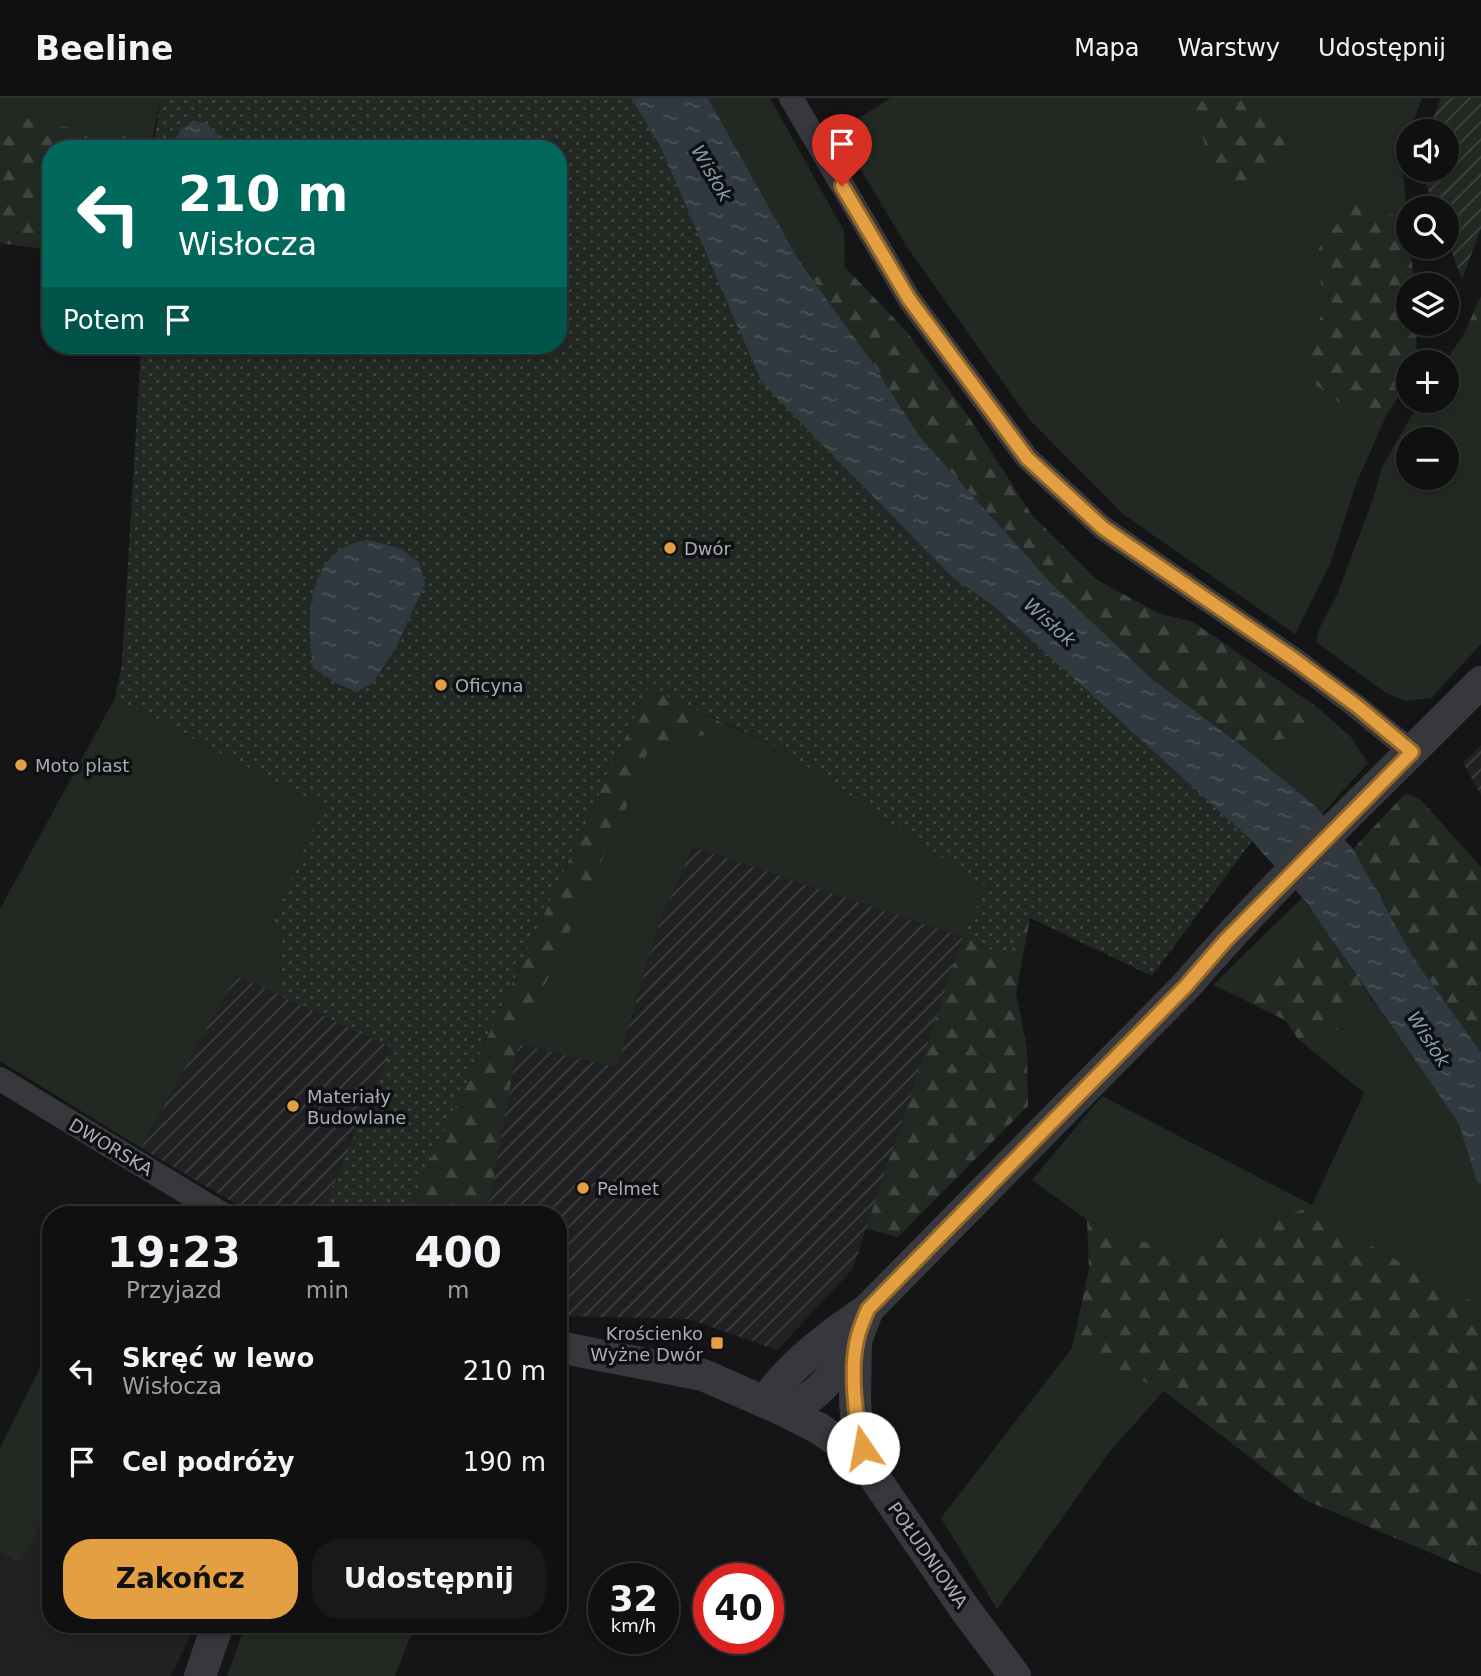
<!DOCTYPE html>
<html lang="pl">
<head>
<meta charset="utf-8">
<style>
	body { margin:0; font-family:"DejaVu Sans",sans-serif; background:#19191a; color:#f1f3f6; height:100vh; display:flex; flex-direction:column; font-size:26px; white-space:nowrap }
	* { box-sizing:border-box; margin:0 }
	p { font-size:23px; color:#9c9d9f }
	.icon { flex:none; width:38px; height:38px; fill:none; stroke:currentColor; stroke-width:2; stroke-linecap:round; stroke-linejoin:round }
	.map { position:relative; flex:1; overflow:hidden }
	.sheet { position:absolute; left:42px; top:1108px; width:525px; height:427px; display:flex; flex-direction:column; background:#101011; border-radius:28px; box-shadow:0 4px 10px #0003,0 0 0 2px #303031 }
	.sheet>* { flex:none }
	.guide { position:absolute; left:42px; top:42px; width:525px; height:214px; border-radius:28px; box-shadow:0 4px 10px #0003,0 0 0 2px #303031; background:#00695c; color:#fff; overflow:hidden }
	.controls { position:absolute; left:1396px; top:21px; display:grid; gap:14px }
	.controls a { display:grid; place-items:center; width:63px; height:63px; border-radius:50%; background:#101011; box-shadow:0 4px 10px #0003,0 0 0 2px #303031; font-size:35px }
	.speed { position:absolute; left:588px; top:1465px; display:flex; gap:14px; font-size:35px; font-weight:700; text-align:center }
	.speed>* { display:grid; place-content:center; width:91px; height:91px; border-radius:50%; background:#101011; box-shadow:0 4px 10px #0003,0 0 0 2px #303031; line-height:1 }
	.speed small { font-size:18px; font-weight:400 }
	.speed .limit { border:10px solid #d22; background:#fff; color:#111 }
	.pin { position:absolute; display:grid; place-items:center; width:60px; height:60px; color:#fff; margin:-72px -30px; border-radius:50% 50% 50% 0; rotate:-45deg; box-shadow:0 0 7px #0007 }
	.pin .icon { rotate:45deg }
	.me { position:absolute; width:77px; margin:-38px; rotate:348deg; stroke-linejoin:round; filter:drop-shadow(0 0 5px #0008) }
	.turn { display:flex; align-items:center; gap:24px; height:147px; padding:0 21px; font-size:32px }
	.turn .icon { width:91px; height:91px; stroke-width:2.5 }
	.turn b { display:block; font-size:49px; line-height:60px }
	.then { display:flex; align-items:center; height:66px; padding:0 21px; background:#0003; gap:14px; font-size:26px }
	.eta { display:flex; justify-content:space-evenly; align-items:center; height:119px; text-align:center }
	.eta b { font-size:42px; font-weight:600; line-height:49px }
	.button { display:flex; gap:14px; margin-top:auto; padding:14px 21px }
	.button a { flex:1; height:80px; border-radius:28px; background:#e39f41; color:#111; font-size:28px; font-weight:600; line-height:80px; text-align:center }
	.button a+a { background:#19191a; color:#f1f3f6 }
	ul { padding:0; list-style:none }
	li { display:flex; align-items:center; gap:21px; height:91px; padding:0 21px }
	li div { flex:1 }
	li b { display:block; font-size:26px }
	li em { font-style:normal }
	header { display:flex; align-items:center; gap:42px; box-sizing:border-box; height:98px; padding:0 35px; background:#101011; border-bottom:2px solid #303031 }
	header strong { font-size:33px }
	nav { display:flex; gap:38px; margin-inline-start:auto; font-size:24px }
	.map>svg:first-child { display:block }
	.built { fill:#212124 }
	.industrial { fill:url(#industrial-furrows) }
	.grass { fill:#222922; fill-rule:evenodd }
	.forest { fill:url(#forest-firs) }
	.park { fill:url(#park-dots) }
	.garden { fill:url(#garden-furrows) }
	.water { fill:url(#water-ripples) }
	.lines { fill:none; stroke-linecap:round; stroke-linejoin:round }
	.minor { stroke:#37383c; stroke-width:24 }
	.tertiary { stroke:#37383c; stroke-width:32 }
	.route-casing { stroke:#94672a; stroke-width:18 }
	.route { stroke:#e39f41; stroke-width:12 }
	.poi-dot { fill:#e39f41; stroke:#101012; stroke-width:2.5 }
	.labels { text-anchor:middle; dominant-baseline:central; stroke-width:7; stroke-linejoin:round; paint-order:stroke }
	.poi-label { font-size:18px; fill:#a8adb6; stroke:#101012; text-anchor:start }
	.street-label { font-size:18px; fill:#a8adb6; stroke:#101012 }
	.water-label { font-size:19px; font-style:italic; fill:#829dae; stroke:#101012 }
</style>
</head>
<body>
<header>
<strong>Beeline</strong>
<nav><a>Mapa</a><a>Warstwy</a><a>Udostępnij</a></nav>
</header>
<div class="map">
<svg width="1481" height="1578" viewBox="0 0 1481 1578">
	<defs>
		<pattern id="industrial-furrows" width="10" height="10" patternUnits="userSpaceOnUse" patternTransform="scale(1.75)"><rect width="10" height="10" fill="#212124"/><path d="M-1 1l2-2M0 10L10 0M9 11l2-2" fill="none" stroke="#3e3f42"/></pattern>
		<pattern id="forest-firs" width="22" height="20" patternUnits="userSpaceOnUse" patternTransform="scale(1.75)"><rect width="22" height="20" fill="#222922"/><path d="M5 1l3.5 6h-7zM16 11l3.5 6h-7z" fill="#3f4540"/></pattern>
		<pattern id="park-dots" width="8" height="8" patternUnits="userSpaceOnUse" patternTransform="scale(1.75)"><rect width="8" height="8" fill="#222922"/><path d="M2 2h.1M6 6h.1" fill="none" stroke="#3f4540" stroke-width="1.8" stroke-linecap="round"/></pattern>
		<pattern id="garden-furrows" width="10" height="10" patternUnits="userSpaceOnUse" patternTransform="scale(1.75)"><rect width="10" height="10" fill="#222922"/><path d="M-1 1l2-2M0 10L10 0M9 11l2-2" fill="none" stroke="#3f4540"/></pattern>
		<pattern id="water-ripples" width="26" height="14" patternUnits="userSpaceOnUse" patternTransform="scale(1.75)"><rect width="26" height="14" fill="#2f393f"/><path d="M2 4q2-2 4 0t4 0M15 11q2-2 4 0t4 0" fill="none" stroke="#4a5358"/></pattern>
	</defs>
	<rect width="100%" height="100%" fill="#151517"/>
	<!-- built -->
	<polygon class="built" points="51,1410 51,1526 196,1526 171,1578 0,1578 0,1454 19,1465"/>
	<!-- industrial -->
	<g class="industrial">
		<polygon points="1481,647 1481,697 1463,665"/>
		<polygon points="693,749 963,839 853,1171 777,1252 689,1221 558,1218 558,1116 487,1116 518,946 617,969 659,825"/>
		<polygon points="236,876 393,950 321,1116 253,1116 141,1050"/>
	</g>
	<!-- grass -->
	<g class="grass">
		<polygon points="0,0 161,0 153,37 70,30 0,15"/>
		<polygon points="708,0 770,0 844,133 845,169 812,180 798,161"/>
		<polygon points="891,0 1192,0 1199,19 1289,44 1266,0 1422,0 1401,56 1408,125 1357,99 1319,150 1322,217 1302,249 1340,305 1387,316 1356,386 1331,464 1295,536 1123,416 1029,321 907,149 838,33"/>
		<path d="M1464,236L1481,250V546L1431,600L1405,603L1386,595L1316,544L1319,531L1337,497L1374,398L1382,369L1420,303H1447V264H1445ZM1409,341H1447V380H1409Z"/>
		<polygon points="115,600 322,708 271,828 282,832 279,897 236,877 141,1050 0,963 0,811"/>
		<polygon points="1317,609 1351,639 1368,665 1322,716 1242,648 1300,638"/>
		<polygon points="732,629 778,649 987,789 963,839 693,749 659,825 617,969 518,946 629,703 648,653"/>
		<polygon points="1302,800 1321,825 1270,890 1232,896 1213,887"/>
		<polygon points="1363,888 1460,1027 1477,1084 1481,1086 1481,1208 1378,1152 1312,1108 1185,1154 1117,1137 1087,1122 1032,1082 1102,998 1312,1107 1364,995 1298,941 1344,930"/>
		<polygon points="1072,1250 1164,1293 1110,1353 997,1511 941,1420"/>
		<polygon points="42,1266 51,1271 51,1410 19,1465 0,1454 0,1350"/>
		<polygon points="246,1526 415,1526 395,1578 227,1578"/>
	</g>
	<!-- forest -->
	<g class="forest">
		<polygon points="1192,0 1266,0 1289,44 1271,83 1234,91 1211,69"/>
		<polygon points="0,15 70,30 153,37 153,51 51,51 51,152 0,145"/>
		<polygon points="1357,99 1408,125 1414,187 1409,187 1409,226 1417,226 1416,264 1409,264 1409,283 1387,316 1340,305 1311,283 1302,249 1322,217 1319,150"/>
		<polygon points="845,169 907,234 970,321 1032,417 1097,482 1158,515 1193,524 1317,609 1300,638 1242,648 1152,581 1051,485 919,338 872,264 812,180"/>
		<polygon points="1481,198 1481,250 1464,236"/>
		<polygon points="648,590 732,629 648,653 629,703 518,946 487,1116 406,1116"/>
		<polygon points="1406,695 1420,701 1481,769 1481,954 1416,864 1353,751"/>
		<polygon points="1030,820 1016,895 1027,951 1028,1008 898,1139 866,1131 963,839 1006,860"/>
		<polygon points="1321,825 1363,888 1344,930 1298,941 1285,922 1232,896 1270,890"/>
		<polygon points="1312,1108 1378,1152 1481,1208 1481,1476 1305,1402 1164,1293 1072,1250 1089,1171 1087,1122 1117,1137 1185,1154"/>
	</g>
	<!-- park -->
	<polygon class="park" points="161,0 631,0 660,48 762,285 952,479 995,509 1252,743 1152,878 1030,820 1007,860 963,839 986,789 778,649 648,590 406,1116 321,1116 392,950 279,897 282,832 271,828 322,708 115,600 122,566 141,247 558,247 558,51 153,51"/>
	<!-- garden -->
	<polygon class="garden" points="1441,0 1481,0 1481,131 1462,181 1447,142 1447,110 1435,110 1420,72 1447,72 1447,33 1428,33"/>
	<!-- water -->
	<g class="water">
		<polygon points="631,0 708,0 798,161 872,264 919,338 1051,485 1152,581 1242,648 1314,707 1353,751 1416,864 1481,954 1481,1086 1477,1084 1459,1026 1306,804 1252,743 995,509 952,479 762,285 660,48"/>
		<polygon points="194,23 206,25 223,42 243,51 170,51 181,31"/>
		<path d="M368,442L400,450L419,464L425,486L395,551L372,586L356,594L334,584L313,570C306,520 305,451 368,442Z"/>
	</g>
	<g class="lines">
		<!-- minor -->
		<g class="minor">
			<polyline points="791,0 909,201 1027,360 1103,430 1295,562 1357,609 1412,654"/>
			<polyline points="0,981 222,1116"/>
		</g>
		<!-- tertiary -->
		<g class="tertiary">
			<polyline points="868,1211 856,1243 855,1304 857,1327 870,1373"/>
			<polyline points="558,1249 703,1277 783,1312 820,1331 848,1351 870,1373 967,1514 1015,1578"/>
			<path d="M765,1303C792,1265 830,1237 868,1211L1186,888C1278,781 1382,684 1481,584"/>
			<path d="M783,1312C817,1304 838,1271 856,1243"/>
			<polyline points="200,1578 218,1526"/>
		</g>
	</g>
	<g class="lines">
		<defs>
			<path id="route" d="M842,88L909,201L1027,360L1103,430L1295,562L1357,608L1412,654L1225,843L1186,888L868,1211C864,1221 859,1231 857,1242C850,1271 855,1321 863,1350"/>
		</defs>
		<!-- route casing -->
		<use href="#route" class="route-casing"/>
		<!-- route -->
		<use href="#route" class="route"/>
	</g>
	<!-- markers -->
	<g class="poi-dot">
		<circle cx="670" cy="450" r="7"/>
		<circle cx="441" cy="587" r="7"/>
		<circle cx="21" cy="667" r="7"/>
		<circle cx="293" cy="1008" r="7"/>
		<circle cx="583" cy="1090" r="7"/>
		<rect x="710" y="1238" width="14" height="14" rx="3.5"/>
	</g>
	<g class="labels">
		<!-- poi labels -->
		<g class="poi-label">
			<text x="684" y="450">Dwór</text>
			<text x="455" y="587">Oficyna</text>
			<text x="35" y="667">Moto plast</text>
			<text x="307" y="998">Materiały<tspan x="307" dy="21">Budowlane</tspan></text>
			<text x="597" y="1090">Pelmet</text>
			<text x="703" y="1235" text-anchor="end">Krościenko<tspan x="703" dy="21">Wyżne Dwór</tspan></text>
		</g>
		<!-- street labels -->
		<g class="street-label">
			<text transform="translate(111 1049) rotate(31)">DWORSKA</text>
			<text transform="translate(928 1457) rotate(55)">POŁUDNIOWA</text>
		</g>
		<!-- water labels -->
		<g class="water-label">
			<text transform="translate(712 75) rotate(60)">Wisłok</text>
			<text transform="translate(1050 524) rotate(42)">Wisłok</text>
			<text transform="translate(1429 941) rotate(57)">Wisłok</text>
		</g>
	</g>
</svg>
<div class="controls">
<a><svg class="icon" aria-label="sound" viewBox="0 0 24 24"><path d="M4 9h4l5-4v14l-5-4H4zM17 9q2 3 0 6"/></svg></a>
<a><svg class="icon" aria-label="search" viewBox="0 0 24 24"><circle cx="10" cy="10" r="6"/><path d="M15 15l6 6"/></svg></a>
<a><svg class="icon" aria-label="layers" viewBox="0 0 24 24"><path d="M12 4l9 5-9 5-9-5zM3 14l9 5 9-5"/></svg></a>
<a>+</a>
<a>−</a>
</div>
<div class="speed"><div>32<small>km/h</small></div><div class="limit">40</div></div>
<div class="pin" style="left:842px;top:88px;background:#d93025"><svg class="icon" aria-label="arrive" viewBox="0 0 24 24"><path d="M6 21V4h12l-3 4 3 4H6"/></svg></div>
<svg class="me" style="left:863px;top:1350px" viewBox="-20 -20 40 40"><circle r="19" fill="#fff"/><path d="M0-13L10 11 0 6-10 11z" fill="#e39f41"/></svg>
<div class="guide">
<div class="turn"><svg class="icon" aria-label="left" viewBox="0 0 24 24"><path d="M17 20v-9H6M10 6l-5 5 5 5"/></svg><div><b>210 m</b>Wisłocza</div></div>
<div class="then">Potem<svg class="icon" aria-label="arrive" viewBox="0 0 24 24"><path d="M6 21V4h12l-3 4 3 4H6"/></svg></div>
</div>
<section class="sheet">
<div class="eta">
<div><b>19:23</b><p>Przyjazd</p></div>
<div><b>1</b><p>min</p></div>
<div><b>400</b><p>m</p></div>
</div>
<ul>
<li><svg class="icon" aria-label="left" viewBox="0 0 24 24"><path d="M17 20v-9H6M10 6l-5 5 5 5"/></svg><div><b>Skręć w lewo</b><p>Wisłocza</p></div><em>210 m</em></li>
<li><svg class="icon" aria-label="arrive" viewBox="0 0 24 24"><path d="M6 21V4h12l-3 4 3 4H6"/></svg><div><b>Cel podróży</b></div><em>190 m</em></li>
</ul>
<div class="button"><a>Zakończ</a><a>Udostępnij</a></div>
</section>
</div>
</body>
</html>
